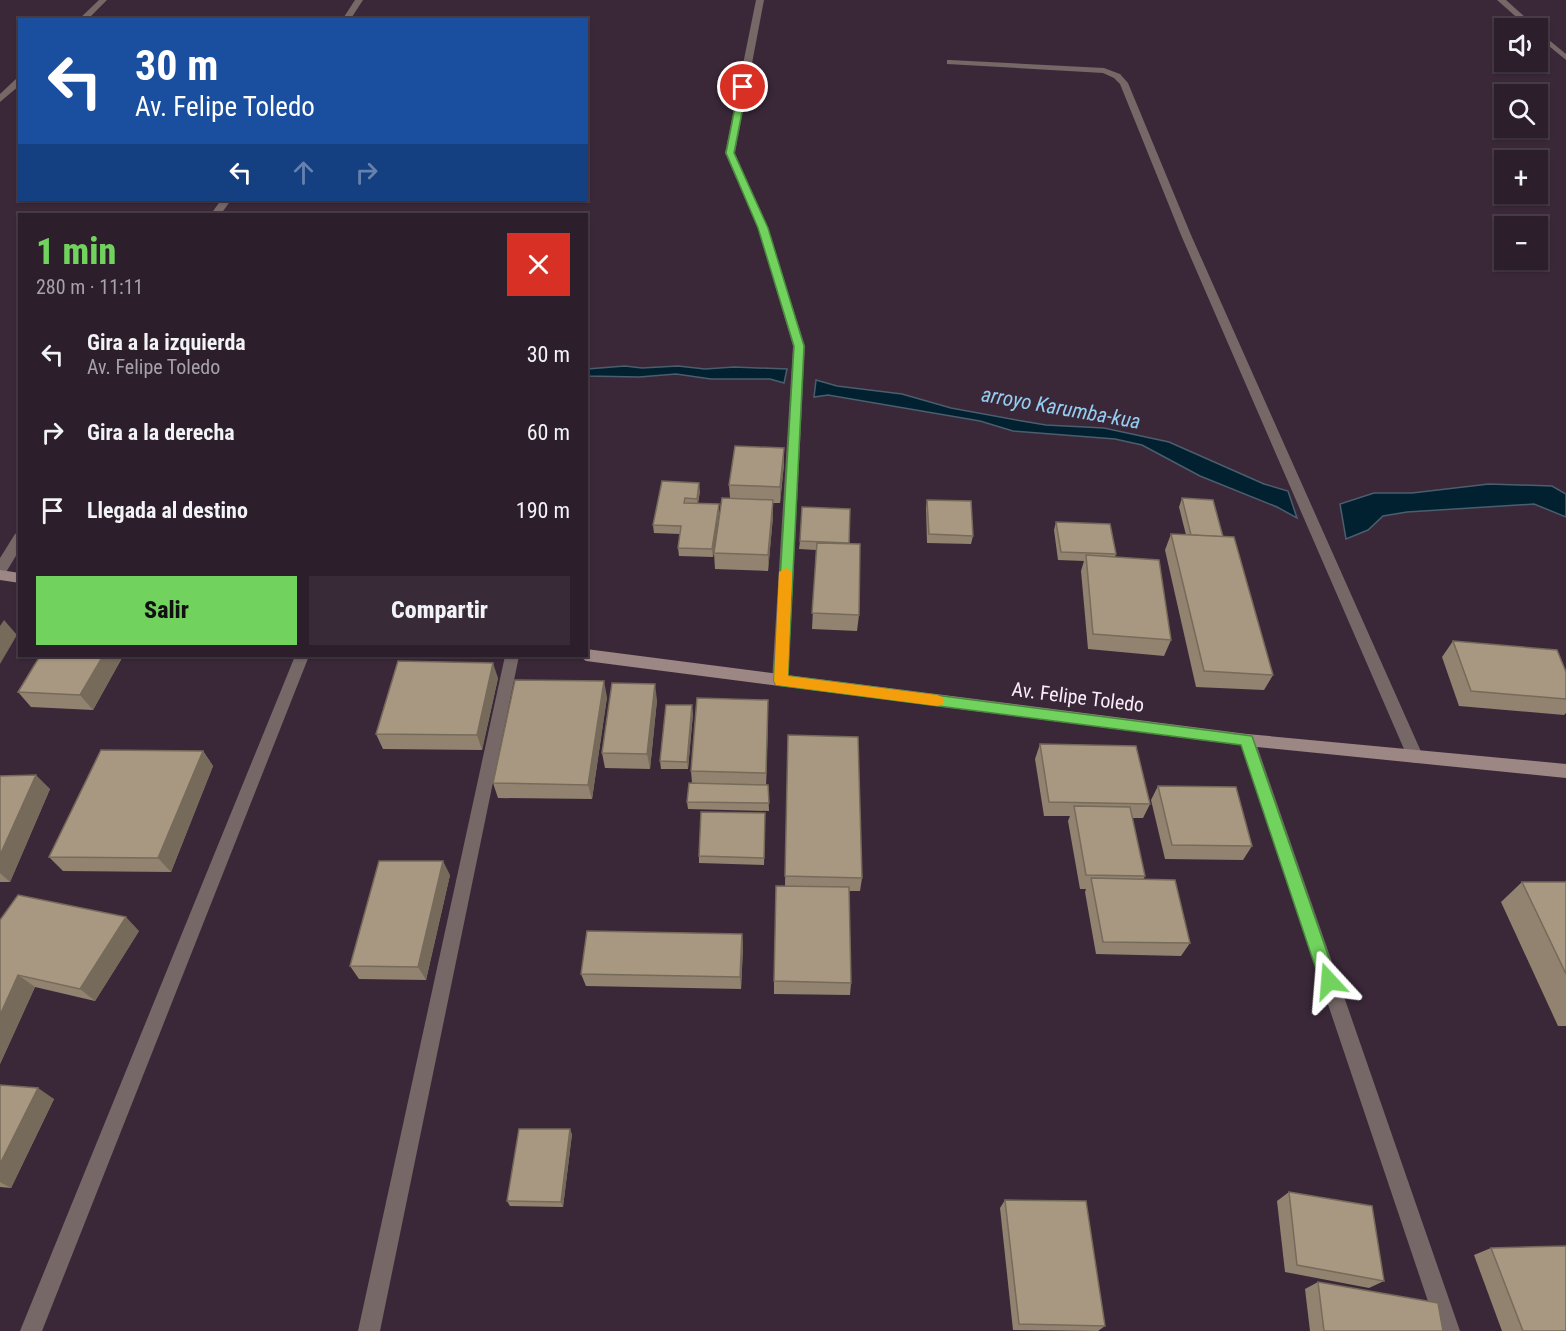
<!DOCTYPE html>
<html lang="es">
<head>
<meta charset="utf-8">
<style>
	body { margin:0; font-family:"Roboto Condensed",sans-serif; background:#382b37; color:#f1f3f6; height:100vh; display:flex; flex-direction:column; font-size:22px; white-space:nowrap }
	* { box-sizing:border-box; margin:0 }
	p { font-size:20px; color:#a6a2a9 }
	.icon { flex:none; width:33px; height:33px; fill:none; stroke:currentColor; stroke-width:2; stroke-linecap:round; stroke-linejoin:round }
	.map { position:relative; flex:1; overflow:hidden }
	.side { position:absolute; left:18px; top:213px; width:570px; height:444px; display:flex; flex-direction:column; background:#2c1e2b; border-radius:0px; box-shadow:0 2px 4px #0004,0 0 0 2px #483c47 }
	.side>* { flex:none }
	.guide { position:absolute; left:18px; top:18px; width:570px; height:183px; border-radius:0px; box-shadow:0 2px 4px #0004,0 0 0 2px #483c47; background:#1a4fa0; color:#fff; overflow:hidden }
	.controls { position:absolute; left:1494px; top:18px; display:grid; gap:12px }
	.controls a { display:grid; place-items:center; width:54px; height:54px; border-radius:0px; background:#2c1e2b; box-shadow:0 2px 4px #0004,0 0 0 2px #483c47; font-size:30px }
	.pin { position:absolute; display:grid; place-items:center; width:51px; height:51px; color:#fff; margin:-26px; border:3px solid #fff; border-radius:50%; box-shadow:0 2px 6px #0007 }
	.me { position:absolute; width:66px; margin:-33px; rotate:341deg; stroke-linejoin:round; filter:drop-shadow(0 0 4px #0008) }
	.turn { display:flex; align-items:center; gap:21px; height:126px; padding:0 18px; font-size:27px }
	.turn .icon { width:78px; height:78px; stroke-width:2.5 }
	.turn b { display:block; font-size:42px; line-height:51px }
	.lanes { display:flex; align-items:center; height:57px; padding:0 18px; background:#0003; justify-content:center; gap:30px; direction:ltr }
	.lanes .off { opacity:.35 }
	.round { display:grid; place-items:center; flex:none; width:63px; height:63px; border-radius:0px; background:#382b37 }
	.overview { display:flex; align-items:center; justify-content:space-between; height:102px; padding:0 18px }
	h1 { font-size:36px; font-weight:800; line-height:45px; color:#71d35e }
	.action { display:flex; gap:12px; margin-top:auto; padding:12px 18px }
	.action a { flex:1; height:69px; border-radius:0px; background:#71d35e; color:#111; font-size:24px; font-weight:800; line-height:69px; text-align:center }
	.action a+a { background:#382b37; color:#f1f3f6 }
	ul { padding:0; list-style:none }
	li { display:flex; align-items:center; gap:18px; height:78px; padding:0 18px }
	li div { flex:1 }
	li b { display:block; font-size:22px }
	li em { font-style:normal }
	.map>svg:first-child { display:block }
	.water { fill:#012131; stroke:#4b5e6d; stroke-width:1.5 }
	.lines { fill:none; stroke-linecap:round; stroke-linejoin:round }
	.lane { fill:#756866; fill-rule:evenodd }
	.street { fill:#756866; fill-rule:evenodd }
	.secondary { fill:#9d8785; fill-rule:evenodd }
	.wall { fill:#91836f }
	.shaded-wall { fill:#766a5a }
	.building { fill:#a99881; stroke:#766a5a; stroke-width:1.5 }
	.route { fill:#71d35e; stroke:#49893d; stroke-width:1.5 }
	.slow { fill:#f59e0b }
	.labels { text-anchor:middle; dominant-baseline:central; stroke-width:6; stroke-linejoin:round; paint-order:stroke }
	.street-label { font-size:20px; fill:#f8edf8; stroke:#3a2839 }
	.water-label { font-size:21px; font-style:italic; fill:#93cdf1; stroke:#3a2839 }
</style>
</head>
<body>
<div class="map">
<svg width="1566" height="1331" viewBox="0 0 1566 1331">
	<rect width="100%" height="100%" fill="#3a2839"/>
	<!-- water -->
	<g class="water">
		<polygon points="625,366 642,368 678,366 705,369 734,367 787,369 784,383 770,379 711,379 676,374 639,377 587,376 587,369"/>
		<polygon points="816,380 837,386 902,394 951,408 1022,421 1046,425 1104,428 1169,442 1264,484 1288,491 1297,518 1277,507 1200,476 1142,445 1115,439 1013,431 980,421 828,395 814,397"/>
		<polygon points="1489,484 1552,486 1566,494 1566,517 1534,504 1407,512 1383,516 1368,530 1346,539 1340,504 1374,493 1412,493"/>
	</g>
	<g class="lines">
		<!-- lane -->
		<g class="lane">
			<polygon points="756,0 764,0 735,153 768,228 805,346 788,681 785,685 775,685 772,681 793,346 758,228 725,153"/>
			<polygon points="295,656 309,656 42,1331 20,1331"/>
			<polygon points="505,656 519,656 380,1331 358,1331"/>
		</g>
		<!-- street -->
		<g class="street">
			<polygon points="99,0 107,0 87,20 78,20"/>
			<polygon points="355,0 363,0 350,20 342,20"/>
			<polygon points="1497,0 1506,0 1537,28 1529,28"/>
			<polygon points="1538,31 1566,54 1566,60 1538,37"/>
			<polygon points="950,60 1104,68 1120,74 1128,83 1191,235 1423,756 1421,761 1415,763 1409,761 1407,756 1181,235 1120,84 1114,78 1103,73 947,64 947,60"/>
			<polygon points="17,78 20,78 20,85 0,102 0,94"/>
			<polygon points="221,200 231,200 221,214 211,214"/>
			<polygon points="20,532 20,549 5,574 0,575 0,558 15,534"/>
			<polygon points="1247,734 1253,735 1255,740 1460,1331 1438,1331 1239,740 1241,735"/>
		</g>
		<!-- secondary -->
		<g class="secondary">
			<polygon points="0,570 20,573 20,583 0,580"/>
			<polygon points="586,649 1247,734 1566,764 1566,778 1247,746 586,661 579,656 586,656"/>
		</g>
	</g>
	<!-- wall -->
	<g class="wall">
		<polygon points="784,448 784,464 780,503 773,503 773,516 768,571 715,569 714,553 730,498 729,485"/>
		<polygon points="662,481 700,491 698,504 719,504 719,513 713,557 679,556 678,548 680,534 654,533 653,525"/>
		<polygon points="1182,498 1223,537 1273,675 1264,690 1196,687 1165,550 1171,534 1186,535 1179,507"/>
		<polygon points="927,500 973,536 971,544 927,543 926,508"/>
		<polygon points="850,509 849,544 859,615 857,631 812,629 816,550 799,549 800,541"/>
		<polygon points="1056,522 1116,554 1115,557 1171,640 1164,656 1088,649 1081,571 1084,561 1058,560 1054,530"/>
		<polygon points="1453,641 1566,672 1566,713 1564,715 1459,706 1442,657"/>
		<polygon points="123,656 93,710 31,707 18,692"/>
		<polygon points="498,678 482,750 383,749 376,734"/>
		<polygon points="607,697 592,799 498,798 493,783"/>
		<polygon points="657,700 650,769 605,768 602,753"/>
		<polygon points="693,713 688,769 661,769 660,761"/>
		<polygon points="768,715 766,785 768,785 769,811 688,809 687,802 692,783 691,771"/>
		<polygon points="788,735 862,878 860,891 849,891 851,983 850,995 774,994 774,981 785,886"/>
		<polygon points="1040,744 1150,804 1143,818 1132,818 1145,876 1143,880 1190,943 1181,956 1096,954 1085,892 1086,889 1080,889 1068,821 1070,816 1044,816 1035,759"/>
		<polygon points="203,751 213,766 171,872 63,871 49,857"/>
		<polygon points="0,776 50,789 10,882 0,882"/>
		<polygon points="1158,786 1252,846 1243,860 1165,859 1151,800"/>
		<polygon points="765,813 764,865 699,863 699,856"/>
		<polygon points="450,875 426,980 359,979 350,966"/>
		<polygon points="1522,882 1566,882 1566,1026 1558,1026 1501,902"/>
		<polygon points="0,920 139,931 95,1001 35,987 0,1064"/>
		<polygon points="742,934 743,947 741,989 586,986 581,974"/>
		<polygon points="0,1085 54,1099 11,1188 0,1187"/>
		<polygon points="572,1134 563,1207 510,1206 507,1201"/>
		<polygon points="1289,1192 1384,1281 1369,1288 1285,1272 1277,1201"/>
		<polygon points="1005,1200 1105,1326 1098,1331 1013,1330 1000,1208"/>
		<polygon points="1491,1248 1566,1331 1502,1331 1474,1255"/>
		<polygon points="1318,1282 1443,1331 1310,1331 1305,1289"/>
	</g>
	<!-- shaded-wall -->
	<g class="shaded-wall">
		<polygon points="784,448 784,464 780,503 780,487"/>
		<polygon points="699,483 700,491 697,507 697,499"/>
		<polygon points="773,500 773,516 768,571 768,555"/>
		<polygon points="719,504 719,513 713,557 712,549"/>
		<polygon points="4,620 17,635 0,664 0,626"/>
		<polygon points="103,656 123,656 93,710 80,695"/>
		<polygon points="493,663 498,678 482,750 477,735"/>
		<polygon points="604,681 607,697 592,799 588,785"/>
		<polygon points="655,684 657,700 650,769 647,754"/>
		<polygon points="768,700 768,715 766,788 766,773"/>
		<polygon points="692,705 693,713 688,769 687,762"/>
		<polygon points="203,751 213,766 171,872 158,858"/>
		<polygon points="36,775 50,789 10,882 0,873 0,855"/>
		<polygon points="443,861 450,875 426,980 418,967"/>
		<polygon points="126,917 139,931 95,1001 80,989"/>
		<polygon points="742,934 743,947 741,989 740,977"/>
		<polygon points="18,975 35,987 0,1064 0,1015"/>
		<polygon points="38,1088 54,1099 11,1188 0,1182 0,1164"/>
		<polygon points="570,1129 572,1134 563,1207 561,1202"/>
	</g>
	<!-- building -->
	<g class="building">
		<polygon points="735,446 784,448 780,487 729,485"/>
		<polygon points="662,481 699,483 697,499 685,498 684,503 719,504 712,549 678,548 681,526 653,525"/>
		<polygon points="722,498 773,500 768,555 714,553"/>
		<polygon points="1182,498 1213,500 1223,537 1191,535"/>
		<polygon points="927,500 971,501 973,536 929,534"/>
		<polygon points="802,507 850,509 849,543 800,541"/>
		<polygon points="1056,522 1110,524 1116,554 1061,552"/>
		<polygon points="1171,534 1234,537 1273,675 1204,671"/>
		<polygon points="817,543 860,544 859,615 812,613"/>
		<polygon points="1086,555 1159,560 1171,640 1093,634"/>
		<polygon points="1453,641 1557,650 1566,672 1566,699 1471,691"/>
		<polygon points="40,656 103,656 80,695 18,692"/>
		<polygon points="398,661 493,663 477,735 376,734"/>
		<polygon points="515,680 604,681 588,785 493,783"/>
		<polygon points="612,683 655,684 647,754 602,753"/>
		<polygon points="697,698 768,700 766,773 691,771"/>
		<polygon points="666,705 692,705 687,762 660,761"/>
		<polygon points="788,735 858,737 862,878 785,876"/>
		<polygon points="1040,744 1136,746 1150,804 1049,802"/>
		<polygon points="101,750 203,751 158,858 49,857"/>
		<polygon points="36,775 0,855 0,776"/>
		<polygon points="689,783 768,785 769,803 687,802"/>
		<polygon points="1158,786 1236,787 1252,846 1172,845"/>
		<polygon points="1074,806 1130,807 1145,876 1086,875"/>
		<polygon points="701,812 765,813 764,858 699,856"/>
		<polygon points="379,861 443,861 418,967 350,966"/>
		<polygon points="1091,878 1175,880 1190,943 1103,942"/>
		<polygon points="1522,882 1566,882 1566,974"/>
		<polygon points="776,886 849,887 851,983 774,981"/>
		<polygon points="18,895 126,917 80,989 18,975 0,1015 0,920"/>
		<polygon points="587,931 742,934 740,977 581,974"/>
		<polygon points="0,1085 38,1088 0,1164"/>
		<polygon points="519,1129 570,1129 561,1202 507,1201"/>
		<polygon points="1289,1192 1372,1206 1384,1281 1297,1265"/>
		<polygon points="1005,1200 1086,1201 1105,1326 1019,1324"/>
		<polygon points="1566,1246 1566,1331 1523,1331 1491,1248"/>
		<polygon points="1318,1282 1438,1303 1443,1331 1324,1331"/>
	</g>
	<!-- route -->
	<polygon class="route" points="743,85 747,87 734,153 768,228 804,346 788,676 1252,736 1337,981 1335,986 1329,989 1323,986 1320,981 1241,745 776,685 774,681 794,346 758,228 726,153 739,87"/>
	<!-- slow -->
	<polygon class="slow" points="786,568 792,572 788,676 937,695 942,697 944,701 942,705 937,706 776,685 774,681 779,572"/>
	<g class="labels">
		<!-- street labels -->
		<g class="street-label">
			<text transform="translate(1078 697) rotate(7)">Av. Felipe Toledo</text>
		</g>
		<!-- water labels -->
		<g class="water-label">
			<text transform="translate(1061 408) rotate(10)">arroyo Karumba-kua</text>
		</g>
	</g>
</svg>
<div class="controls">
<a><svg class="icon" aria-label="sound" viewBox="0 0 24 24"><path d="M4 9h4l5-4v14l-5-4H4zM17 9q2 3 0 6"/></svg></a>
<a><svg class="icon" aria-label="search" viewBox="0 0 24 24"><circle cx="10" cy="10" r="6"/><path d="M15 15l6 6"/></svg></a>
<a>+</a>
<a>−</a>
</div>
<div class="pin" style="left:743px;top:87px;background:#d93025"><svg class="icon" aria-label="arrive" viewBox="0 0 24 24"><path d="M6 21V4h12l-3 4 3 4H6"/></svg></div>
<svg class="me" style="left:1329px;top:981px" viewBox="-20 -20 40 40"><path d="M0-17L14 15 0 8-14 15z" fill="#71d35e" stroke="#fff" stroke-width="4"/></svg>
<div class="guide">
<div class="turn"><svg class="icon" aria-label="left" viewBox="0 0 24 24"><path d="M17 20v-9H6M10 6l-5 5 5 5"/></svg><div><b>30 m</b>Av. Felipe Toledo</div></div>
<div class="lanes"><svg class="icon" aria-label="left" viewBox="0 0 24 24"><path d="M17 20v-9H6M10 6l-5 5 5 5"/></svg><svg class="icon off" aria-label="ahead" viewBox="0 0 24 24"><path d="M12 20V5M6 11l6-6 6 6"/></svg><svg class="icon off" aria-label="right" viewBox="0 0 24 24"><path d="M7 20v-9h11M14 6l5 5-5 5"/></svg></div>
</div>
<section class="side">
<div class="overview"><div><h1>1 min</h1><p>280 m · 11:11</p></div><a class="round" style="background:#d93025;color:#fff"><svg class="icon" aria-label="close" viewBox="0 0 24 24"><path d="M6 6l12 12M18 6L6 18"/></svg></a></div>
<ul>
<li><svg class="icon" aria-label="left" viewBox="0 0 24 24"><path d="M17 20v-9H6M10 6l-5 5 5 5"/></svg><div><b>Gira a la izquierda</b><p>Av. Felipe Toledo</p></div><em>30 m</em></li>
<li><svg class="icon" aria-label="right" viewBox="0 0 24 24"><path d="M7 20v-9h11M14 6l5 5-5 5"/></svg><div><b>Gira a la derecha</b></div><em>60 m</em></li>
<li><svg class="icon" aria-label="arrive" viewBox="0 0 24 24"><path d="M6 21V4h12l-3 4 3 4H6"/></svg><div><b>Llegada al destino</b></div><em>190 m</em></li>
</ul>
<div class="action"><a>Salir</a><a>Compartir</a></div>
</section>
</div>
</body>
</html>
